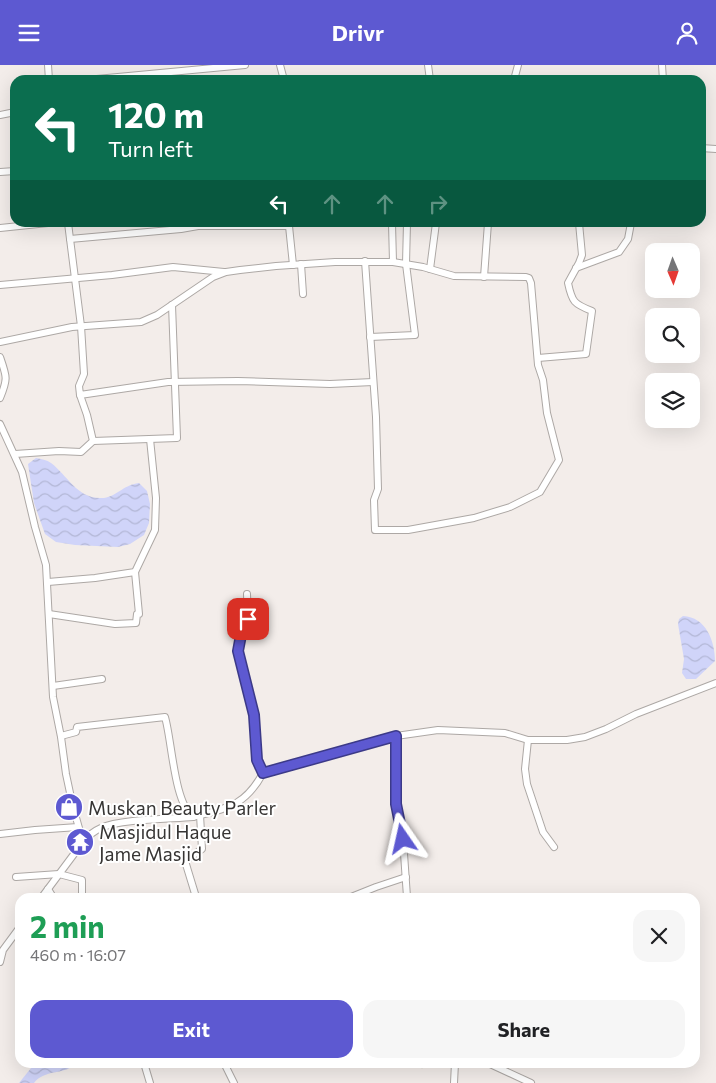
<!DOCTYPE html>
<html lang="en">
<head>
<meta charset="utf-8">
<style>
	body { margin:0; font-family:Commissioner,sans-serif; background:#f6f6f6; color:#202124; height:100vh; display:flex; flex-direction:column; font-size:19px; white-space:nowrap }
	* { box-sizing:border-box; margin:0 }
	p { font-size:16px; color:#757577 }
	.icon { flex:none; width:28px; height:28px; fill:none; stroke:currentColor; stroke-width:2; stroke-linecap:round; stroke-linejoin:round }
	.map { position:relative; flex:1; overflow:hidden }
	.sheet { position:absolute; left:15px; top:828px; width:685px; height:175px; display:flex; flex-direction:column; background:#fff; border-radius:15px; box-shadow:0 5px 20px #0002 }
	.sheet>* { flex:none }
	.hud { position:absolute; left:10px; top:10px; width:696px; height:152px; border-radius:15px; box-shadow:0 5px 20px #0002; background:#0b6e4f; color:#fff; overflow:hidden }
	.needle { width:32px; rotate:178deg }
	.fabs { position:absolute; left:645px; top:178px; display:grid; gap:10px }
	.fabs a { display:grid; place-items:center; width:55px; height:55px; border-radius:10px; background:#fff; box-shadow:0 5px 20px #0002; font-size:25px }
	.pin { position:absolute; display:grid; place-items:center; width:42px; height:42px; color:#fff; margin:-21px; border-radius:10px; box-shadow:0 2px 8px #0006 }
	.me { position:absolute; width:55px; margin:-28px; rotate:349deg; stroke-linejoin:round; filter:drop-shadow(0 0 4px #0008) }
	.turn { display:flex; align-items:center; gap:18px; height:105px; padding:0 15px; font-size:22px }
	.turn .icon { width:65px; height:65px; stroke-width:2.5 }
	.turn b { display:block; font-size:35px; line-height:42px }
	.lanes { display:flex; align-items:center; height:48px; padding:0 15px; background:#0003; justify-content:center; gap:25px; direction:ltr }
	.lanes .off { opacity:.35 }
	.round { display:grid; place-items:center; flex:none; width:52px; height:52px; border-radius:15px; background:#f6f6f6 }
	.summary { display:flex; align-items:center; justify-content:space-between; height:85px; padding:0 15px }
	h1 { font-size:30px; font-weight:700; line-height:38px; color:#1e9e55 }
	.action { display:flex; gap:10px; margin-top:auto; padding:10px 15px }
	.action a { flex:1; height:58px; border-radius:15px; background:#5d59d1; color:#fff; font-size:20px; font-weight:700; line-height:58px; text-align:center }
	.action a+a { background:#f6f6f6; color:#202124 }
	header { display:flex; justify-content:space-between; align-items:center; height:65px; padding:0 15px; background:#5d59d1; color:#fff; font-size:22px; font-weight:700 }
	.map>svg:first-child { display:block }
	.water { fill:url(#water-waves) }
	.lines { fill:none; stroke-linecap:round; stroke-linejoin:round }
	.minor-casing { stroke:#ada8a5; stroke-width:8 }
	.minor { stroke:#fff; stroke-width:6 }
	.route-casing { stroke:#3c3a88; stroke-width:12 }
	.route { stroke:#5d59d1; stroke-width:9 }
	.labels { text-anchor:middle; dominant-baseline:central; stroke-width:4; stroke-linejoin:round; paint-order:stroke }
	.poi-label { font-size:19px; fill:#373534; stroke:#fff; text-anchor:start }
</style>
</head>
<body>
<header><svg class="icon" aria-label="menu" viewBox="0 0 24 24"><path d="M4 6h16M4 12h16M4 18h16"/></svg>Drivr<svg class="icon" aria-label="person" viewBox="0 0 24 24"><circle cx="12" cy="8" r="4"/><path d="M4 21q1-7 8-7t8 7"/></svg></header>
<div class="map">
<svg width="716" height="1018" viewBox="0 0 716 1018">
	<defs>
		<pattern id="water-waves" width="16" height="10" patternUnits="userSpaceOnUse" patternTransform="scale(1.25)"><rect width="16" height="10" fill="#d0d4f9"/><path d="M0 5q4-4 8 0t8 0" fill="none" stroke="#b3b7d6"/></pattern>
	</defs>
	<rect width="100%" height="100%" fill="#f3edea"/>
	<!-- water -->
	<g class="water">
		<path d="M36,393C41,394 47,395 51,398C67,410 77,433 100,433C115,434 122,420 139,418L147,426L150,439L149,458L144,470L130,479L118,482L75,480L56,477L45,469L34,438L28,399Z"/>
		<path d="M683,551C706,552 715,576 715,596L696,614H686L682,608L684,594L678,559L679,554Z"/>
		<path d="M35,998H74V1000C63,1010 45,1004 34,1018H19Z"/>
	</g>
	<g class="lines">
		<defs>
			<g id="minor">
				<polyline points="48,0 49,15"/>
				<polyline points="280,0 284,15"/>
				<polyline points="428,0 430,15"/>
				<polyline points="662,0 663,15"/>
				<polyline points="86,15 245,0"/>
				<polyline points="514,15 518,0"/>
				<polyline points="0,50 15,47"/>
				<polyline points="701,83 716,84"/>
				<polyline points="0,107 15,106"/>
				<polyline points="68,158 81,261 84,309 79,321 80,330 168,317 238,316 330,319 373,317"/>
				<polyline points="392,158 393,197"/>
				<polyline points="199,161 289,161 293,200"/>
				<polyline points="0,163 48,158"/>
				<polyline points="70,174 181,164 198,161 206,158"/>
				<polyline points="301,199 303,229"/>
				<polyline points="576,203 619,187 628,174 631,158"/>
				<polyline points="430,204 436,158"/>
				<polyline points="484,212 488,158"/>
				<polyline points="0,220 112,210 173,202 224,207"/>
				<polyline points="370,272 415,270 406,199 407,158"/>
				<polyline points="0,277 72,262 141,257 157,250 213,212 226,207 240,205 276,201 335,197 393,197 423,202 454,211 526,212 529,213 531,218 538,300 543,315 547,348 559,395 540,427 510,442 474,453 408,465 375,465 374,435 378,424 376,352 365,196"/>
				<path d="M0,292C7,312 8,314 0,333"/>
				<path d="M538,293L586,289L592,246C574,239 572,237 568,218L579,198L582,190L579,158"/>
				<polyline points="0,359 22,407 35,462 46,500 53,632 61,672 66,709 73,742 83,777"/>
				<polyline points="93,376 177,373 172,240"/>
				<polyline points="15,389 59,386 81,387 93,376 87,350 80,330"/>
				<polyline points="48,517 95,513 135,507 155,465 156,433 150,374"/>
				<polyline points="247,529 248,554 241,570 238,586 254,650 257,695 263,708 396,671 438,665 505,668 528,675 567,675 585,672 606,664 636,649 716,618"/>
				<polyline points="49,549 115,559 136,558 137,549 139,549 135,507"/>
				<polyline points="53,621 102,614"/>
				<path d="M61,671L76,667L77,662L165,652C172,676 174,738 193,752C228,743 245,741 263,708"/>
				<polyline points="396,671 396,739 403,774 407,832"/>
				<polyline points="528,675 525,704 527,719 543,767 554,782"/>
				<polyline points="0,769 35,765 78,762"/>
				<polyline points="16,812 59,809 82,815 82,832"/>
				<polyline points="48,824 53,832"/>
				<path d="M42,832L83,777C88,771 94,766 101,763C120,754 170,754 193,752"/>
				<polyline points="196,832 185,796 202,784 200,750"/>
				<polyline points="351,832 376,822 406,812"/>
				<polyline points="0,897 3,885 20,862"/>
				<polyline points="144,998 150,1018"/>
				<polyline points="224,998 234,1018"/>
				<polyline points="421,998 422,999"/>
				<polyline points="488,998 531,1018"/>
				<polyline points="658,998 661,999"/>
				<polyline points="454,1018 455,998"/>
			</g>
		</defs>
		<!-- minor casing -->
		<use href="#minor" class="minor-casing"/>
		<!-- minor -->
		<use href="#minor" class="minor"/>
	</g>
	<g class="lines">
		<defs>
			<polyline id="route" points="248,554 241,570 238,586 254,650 257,695 263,708 396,671 396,739 403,774"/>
		</defs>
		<!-- route casing -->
		<use href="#route" class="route-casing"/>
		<!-- route -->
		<use href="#route" class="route"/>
	</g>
	<!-- icons -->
	<defs>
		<symbol id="shop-disc" viewBox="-11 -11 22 22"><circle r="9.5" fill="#5d59d1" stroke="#fff"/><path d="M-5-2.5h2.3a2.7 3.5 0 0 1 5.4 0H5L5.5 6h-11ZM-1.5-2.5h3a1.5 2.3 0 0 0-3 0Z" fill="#fff"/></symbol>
		<symbol id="temple-disc" viewBox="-11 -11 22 22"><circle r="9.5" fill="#5d59d1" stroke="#fff"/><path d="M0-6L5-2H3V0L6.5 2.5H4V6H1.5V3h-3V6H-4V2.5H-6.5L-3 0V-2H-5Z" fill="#fff"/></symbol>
	</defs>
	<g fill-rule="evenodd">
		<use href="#shop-disc" x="53" y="726" width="32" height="32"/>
		<use href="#temple-disc" x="64" y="761" width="32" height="32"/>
	</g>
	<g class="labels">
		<!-- poi labels -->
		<g class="poi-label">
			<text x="88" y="742">Muskan Beauty Parler</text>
			<text x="99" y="766">Masjidul Haque<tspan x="99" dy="22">Jame Masjid</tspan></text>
		</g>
	</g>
</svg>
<div class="fabs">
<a><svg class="needle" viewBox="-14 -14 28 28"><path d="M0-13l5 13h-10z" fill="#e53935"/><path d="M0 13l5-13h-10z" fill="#757577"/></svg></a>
<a><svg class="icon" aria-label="search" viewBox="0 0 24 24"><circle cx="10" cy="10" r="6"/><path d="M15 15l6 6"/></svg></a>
<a><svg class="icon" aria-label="layers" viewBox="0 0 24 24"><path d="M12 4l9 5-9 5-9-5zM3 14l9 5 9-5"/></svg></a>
</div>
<div class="pin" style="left:248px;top:554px;background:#d93025"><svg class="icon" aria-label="arrive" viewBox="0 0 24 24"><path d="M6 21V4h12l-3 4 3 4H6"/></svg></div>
<svg class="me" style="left:403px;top:774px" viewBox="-20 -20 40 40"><path d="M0-17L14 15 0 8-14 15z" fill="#5d59d1" stroke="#fff" stroke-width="4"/></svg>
<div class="hud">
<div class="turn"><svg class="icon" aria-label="left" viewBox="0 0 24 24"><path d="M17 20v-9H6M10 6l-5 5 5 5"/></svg><div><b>120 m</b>Turn left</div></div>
<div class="lanes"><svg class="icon" aria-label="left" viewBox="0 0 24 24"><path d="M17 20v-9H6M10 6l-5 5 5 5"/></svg><svg class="icon off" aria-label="ahead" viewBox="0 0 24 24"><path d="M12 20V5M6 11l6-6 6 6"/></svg><svg class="icon off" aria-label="ahead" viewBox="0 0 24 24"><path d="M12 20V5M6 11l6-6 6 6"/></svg><svg class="icon off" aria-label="right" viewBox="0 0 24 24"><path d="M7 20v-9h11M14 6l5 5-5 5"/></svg></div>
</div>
<section class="sheet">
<div class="summary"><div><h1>2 min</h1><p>460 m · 16:07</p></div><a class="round"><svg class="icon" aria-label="close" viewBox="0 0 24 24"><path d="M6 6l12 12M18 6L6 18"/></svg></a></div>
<div class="action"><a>Exit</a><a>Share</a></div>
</section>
</div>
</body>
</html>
